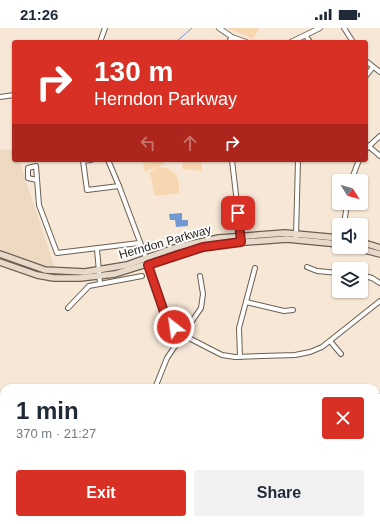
<!DOCTYPE html>
<html lang="en">
<head>
<meta charset="utf-8">
<style>
	body { margin:0; font-family:Helvetica,sans-serif; background:#f2f2f3; color:#1f2937; height:100vh; display:flex; flex-direction:column; font-size:15px; white-space:nowrap }
	* { box-sizing:border-box; margin:0 }
	p { font-size:13px; color:#747a83 }
	.icon { flex:none; width:22px; height:22px; fill:none; stroke:currentColor; stroke-width:2; stroke-linecap:round; stroke-linejoin:round }
	.map { position:relative; flex:1; overflow:hidden }
	.panel { position:absolute; left:0px; top:356px; width:380px; height:140px; display:flex; flex-direction:column; background:#fff; border-radius:12px 12px 0 0; box-shadow:0 1px 3px #0004 }
	.panel>* { flex:none }
	.banner { position:absolute; left:12px; top:12px; width:356px; height:122px; border-radius:4px; box-shadow:0 1px 3px #0004; background:#d93025; color:#fff; overflow:hidden }
	.needle { width:26px; rotate:127deg }
	.controls { position:absolute; left:332px; top:146px; display:grid; gap:8px }
	.controls a { display:grid; place-items:center; width:36px; height:36px; border-radius:4px; background:#fff; box-shadow:0 1px 3px #0004; font-size:20px }
	.pin { position:absolute; display:grid; place-items:center; width:34px; height:34px; color:#fff; margin:-17px; border-radius:8px; box-shadow:0 2px 6px #0006 }
	.me { position:absolute; width:44px; margin:-22px; rotate:330deg; stroke-linejoin:round; filter:drop-shadow(0 0 3px #0008) }
	.turn { display:flex; align-items:center; gap:14px; height:84px; padding:0 16px; font-size:18px }
	.turn .icon { width:52px; height:52px; stroke-width:2.5 }
	.turn b { display:block; font-size:28px; line-height:34px }
	.lanes { display:flex; align-items:center; height:38px; padding:0 16px; background:#0003; justify-content:center; gap:20px; direction:ltr }
	.lanes .off { opacity:.35 }
	.round { display:grid; place-items:center; flex:none; width:42px; height:42px; border-radius:4px; background:#f2f2f3 }
	.head { display:flex; align-items:center; justify-content:space-between; height:68px; padding:0 16px }
	h1 { font-size:24px; font-weight:800; line-height:30px }
	.cta { display:flex; gap:8px; margin-top:auto; padding:8px 16px }
	.cta a { flex:1; height:46px; border-radius:4px; background:#d93025; color:#fff; font-size:16px; font-weight:800; line-height:46px; text-align:center }
	.cta a+a { background:#f2f2f3; color:#1f2937 }
	.status { display:flex; justify-content:space-between; align-items:center; height:28px; padding:0 20px; background:#fff; direction:ltr }
	.status svg { height:11px; fill:currentColor }
	.map>svg:first-child { display:block }
	.built { fill:#eedac3 }
	.green { fill:#f7d7b1 }
	.water { fill:#7299d4 }
	.lines { fill:none; stroke-linecap:round; stroke-linejoin:round }
	.stream { stroke:#7299d4; stroke-width:1 }
	.minor-casing { stroke:#6c5f51; stroke-width:6 }
	.tertiary-casing { stroke:#6c5f51; stroke-width:6 }
	.secondary-casing { stroke:#6c5f51; stroke-width:8 }
	.minor { stroke:#fff; stroke-width:4 }
	.tertiary { stroke:#fff; stroke-width:4.5 }
	.secondary { stroke:#e8daca; stroke-width:5.5 }
	.route-casing { stroke:#8d1f18; stroke-width:10 }
	.route { stroke:#d93025; stroke-width:7 }
	.labels { text-anchor:middle; dominant-baseline:central; stroke-width:4; stroke-linejoin:round; paint-order:stroke }
	.street-label { font-size:12px; fill:#29241d; stroke:#fff }
</style>
</head>
<body>
<div class="status"><b>21:26</b><svg viewBox="0 0 49 12"><path d="M0 12V9h3v3zM5 12V6h3v6zM10 12V3h3v9zM15 12V0h3v12zM26 1h20v11H26zM47 4h2v5h-2z"/></svg></div>
<div class="map">
<svg width="380" height="496" viewBox="0 0 380 496">
	<rect width="100%" height="100%" fill="#f6e7d6"/>
	<!-- built -->
	<g class="built">
		<polygon points="14,121 14,132 19,132 55,240 43,239 0,221 0,122"/>
		<polygon points="4,376 4,492 75,492 76,496 0,496 0,378"/>
	</g>
	<!-- green -->
	<g class="green">
		<polygon points="227,0 259,0 253,11"/>
		<path d="M143,132H168L157,140C173,137 181,150 179,165L157,168L154,166L150,144L157,140L144,143Z"/>
		<polygon points="183,132 202,132 202,143 182,141"/>
	</g>
	<!-- water -->
	<polygon class="water" points="182,185 182,192 188,192 188,198 176,199 175,192 170,192 169,186"/>
	<g class="lines">
		<!-- stream -->
		<polyline class="stream" points="176,14 192,0"/>
		<defs>
			<g id="minor">
				<polyline points="344,0 353,14"/>
				<polyline points="306,8 310,14"/>
				<polyline points="100,14 105,0"/>
				<polyline points="229,14 232,9"/>
				<polyline points="366,33 380,44"/>
				<polyline points="366,48 373,39"/>
				<polyline points="0,69 14,67"/>
				<polyline points="366,116 380,128"/>
				<polyline points="366,121 380,108"/>
				<polyline points="91,132 83,133 87,162 119,158 108,132"/>
				<polyline points="232,132 241,210"/>
				<polyline points="37,152 28,150 28,140 36,138 39,177 57,225 139,215"/>
				<polyline points="351,153 359,132"/>
				<polyline points="119,158 170,294 183,307 222,327 235,329 295,327 310,324 322,319 380,273"/>
				<polyline points="344,197 347,175"/>
				<polyline points="296,208 298,132"/>
				<polyline points="97,221 100,256"/>
				<polyline points="307,239 317,243 339,245"/>
				<polyline points="361,247 372,250 380,255"/>
				<polyline points="246,274 284,283 293,282"/>
				<polyline points="68,280 89,258 142,248"/>
				<polyline points="330,313 341,326"/>
				<polyline points="240,329 239,300 255,240"/>
				<polyline points="155,360 167,330 201,280 203,266 200,248"/>
				<polyline points="376,368 380,368"/>
				<polyline points="0,372 4,370"/>
				<polyline points="376,436 380,435"/>
				<polyline points="286,496 287,492"/>
			</g>
			<g id="tertiary">
				<polyline points="219,0 232,9 246,14"/>
				<polyline points="291,14 320,0"/>
			</g>
			<g id="secondary">
				<polyline points="361,214 380,220"/>
				<polyline points="353,219 380,226"/>
				<polyline points="0,226 45,242 85,244 127,237 177,219 219,210 285,205 339,210"/>
				<polyline points="0,234 37,247 54,250 80,250 115,246 185,224 220,216 287,211 339,216"/>
			</g>
		</defs>
		<!-- minor casing -->
		<use href="#minor" class="minor-casing"/>
		<!-- tertiary casing -->
		<use href="#tertiary" class="tertiary-casing"/>
		<!-- secondary casing -->
		<use href="#secondary" class="secondary-casing"/>
		<!-- minor -->
		<use href="#minor" class="minor"/>
		<!-- tertiary -->
		<use href="#tertiary" class="tertiary"/>
		<!-- secondary -->
		<use href="#secondary" class="secondary"/>
	</g>
	<g class="lines">
		<defs>
			<polyline id="route" points="174,299 164,284 148,237 203,219 241,214 238,185"/>
		</defs>
		<!-- route casing -->
		<use href="#route" class="route-casing"/>
		<!-- route -->
		<use href="#route" class="route"/>
	</g>
	<g class="labels">
		<!-- street labels -->
		<g class="street-label">
			<text transform="translate(165 214) rotate(-16)">Herndon Parkway</text>
		</g>
	</g>
</svg>
<div class="controls">
<a><svg class="needle" viewBox="-14 -14 28 28"><path d="M0-13l5 13h-10z" fill="#e53935"/><path d="M0 13l5-13h-10z" fill="#747a83"/></svg></a>
<a><svg class="icon" aria-label="sound" viewBox="0 0 24 24"><path d="M4 9h4l5-4v14l-5-4H4zM17 9q2 3 0 6"/></svg></a>
<a><svg class="icon" aria-label="layers" viewBox="0 0 24 24"><path d="M12 4l9 5-9 5-9-5zM3 14l9 5 9-5"/></svg></a>
</div>
<div class="pin" style="left:238px;top:185px;background:#d93025"><svg class="icon" aria-label="arrive" viewBox="0 0 24 24"><path d="M6 21V4h12l-3 4 3 4H6"/></svg></div>
<svg class="me" style="left:174px;top:299px" viewBox="-20 -20 40 40"><circle r="17" fill="#d93025" stroke="#fff" stroke-width="3"/><path d="M0-11L8 9 0 5-8 9z" fill="#fff"/></svg>
<div class="banner">
<div class="turn"><svg class="icon" aria-label="right" viewBox="0 0 24 24"><path d="M7 20v-9h11M14 6l5 5-5 5"/></svg><div><b>130 m</b>Herndon Parkway</div></div>
<div class="lanes"><svg class="icon off" aria-label="left" viewBox="0 0 24 24"><path d="M17 20v-9H6M10 6l-5 5 5 5"/></svg><svg class="icon off" aria-label="ahead" viewBox="0 0 24 24"><path d="M12 20V5M6 11l6-6 6 6"/></svg><svg class="icon" aria-label="right" viewBox="0 0 24 24"><path d="M7 20v-9h11M14 6l5 5-5 5"/></svg></div>
</div>
<section class="panel">
<div class="head"><div><h1>1 min</h1><p>370 m · 21:27</p></div><a class="round" style="background:#d93025;color:#fff"><svg class="icon" aria-label="close" viewBox="0 0 24 24"><path d="M6 6l12 12M18 6L6 18"/></svg></a></div>
<div class="cta"><a>Exit</a><a>Share</a></div>
</section>
</div>
</body>
</html>
